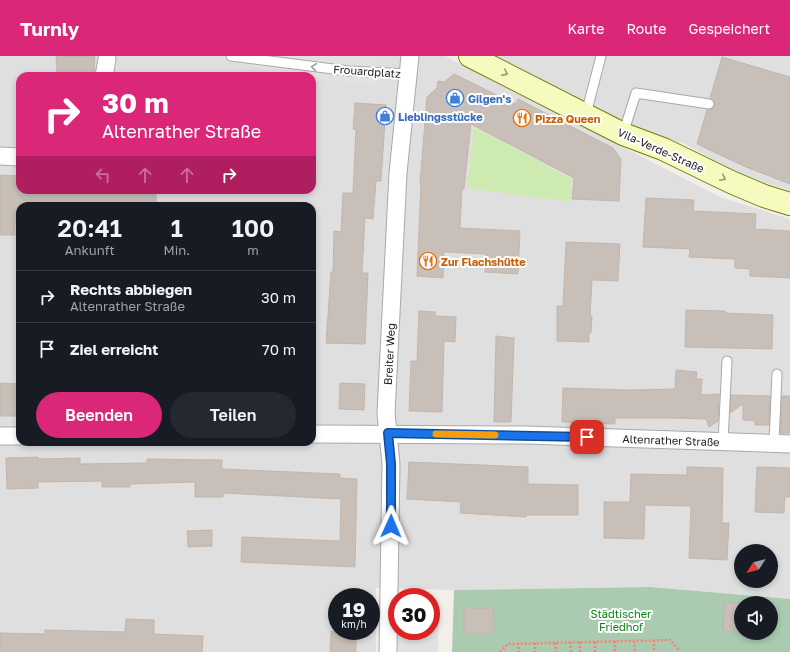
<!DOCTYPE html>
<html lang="de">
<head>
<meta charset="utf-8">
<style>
	body { margin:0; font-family:"Golos Text",sans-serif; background:#242831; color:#f1f3f6; height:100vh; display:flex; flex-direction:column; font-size:15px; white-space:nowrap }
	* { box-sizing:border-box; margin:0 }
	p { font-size:13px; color:#9ea1a6 }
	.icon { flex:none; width:22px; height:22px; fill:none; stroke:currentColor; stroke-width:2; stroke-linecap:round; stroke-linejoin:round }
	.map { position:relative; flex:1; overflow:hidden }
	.sheet { position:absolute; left:16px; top:146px; width:300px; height:244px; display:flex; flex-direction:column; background:#171b24; border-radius:12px; box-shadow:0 2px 6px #0003 }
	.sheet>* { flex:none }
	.banner { position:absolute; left:16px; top:16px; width:300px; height:122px; border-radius:12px; box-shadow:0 2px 6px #0003; background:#db2777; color:#fff; overflow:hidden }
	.needle { width:26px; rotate:234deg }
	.tools { position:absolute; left:734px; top:488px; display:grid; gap:8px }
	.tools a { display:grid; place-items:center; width:44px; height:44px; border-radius:50%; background:#171b24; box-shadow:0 2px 6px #0003; font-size:20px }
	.speed { position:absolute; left:328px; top:532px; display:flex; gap:8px; font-size:20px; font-weight:700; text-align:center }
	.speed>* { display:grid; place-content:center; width:52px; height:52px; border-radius:50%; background:#171b24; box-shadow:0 2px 6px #0003; line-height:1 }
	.speed small { font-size:10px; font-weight:400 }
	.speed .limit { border:6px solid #d22; background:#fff; color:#111 }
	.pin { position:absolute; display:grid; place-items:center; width:34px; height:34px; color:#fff; margin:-17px; border-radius:8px; box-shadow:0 2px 6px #0006 }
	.me { position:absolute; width:44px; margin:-22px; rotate:1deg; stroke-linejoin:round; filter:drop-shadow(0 0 3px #0008) }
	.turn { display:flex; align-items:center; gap:14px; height:84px; padding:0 20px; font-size:18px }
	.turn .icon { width:52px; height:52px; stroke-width:2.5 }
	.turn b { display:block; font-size:28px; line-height:34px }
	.lanes { display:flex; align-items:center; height:38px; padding:0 20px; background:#0003; justify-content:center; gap:20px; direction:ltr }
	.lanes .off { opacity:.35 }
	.eta { display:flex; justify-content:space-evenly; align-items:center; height:68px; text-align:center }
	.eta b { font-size:24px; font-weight:600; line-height:28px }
	.cta { display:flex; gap:8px; margin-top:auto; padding:8px 20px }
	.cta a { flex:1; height:46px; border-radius:24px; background:#db2777; color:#fff; font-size:16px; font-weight:600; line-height:46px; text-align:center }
	.cta a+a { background:#242831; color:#f1f3f6 }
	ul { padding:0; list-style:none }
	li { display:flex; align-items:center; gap:12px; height:52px; padding:0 20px; border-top:1px solid #363941 }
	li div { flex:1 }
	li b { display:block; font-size:15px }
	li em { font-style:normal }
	header { display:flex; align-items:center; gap:24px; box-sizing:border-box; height:56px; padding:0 20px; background:#db2777; color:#fff }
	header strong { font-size:19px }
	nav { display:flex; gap:22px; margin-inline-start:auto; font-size:14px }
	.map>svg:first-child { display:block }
	.residential { fill:#e0dfdf; fill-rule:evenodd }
	.grass { fill:#cdebb0 }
	.cemetery { fill:#aacbaf; fill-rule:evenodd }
	.parking { fill:#e2e2e2 }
	.building { fill:#c7bfb8; stroke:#c4b6ab }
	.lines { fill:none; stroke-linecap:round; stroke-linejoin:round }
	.lane-casing { stroke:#a9a9a9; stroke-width:11 }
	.street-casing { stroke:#a9a9a9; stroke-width:19 }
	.secondary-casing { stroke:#707d05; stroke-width:24 }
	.path { stroke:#fa8072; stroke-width:2.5; stroke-dasharray:2 2; stroke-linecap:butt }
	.lane { stroke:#fff; stroke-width:9 }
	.street { stroke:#fff; stroke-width:17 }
	.secondary { stroke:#f7fabf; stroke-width:22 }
	.oneway { stroke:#9c9c9c }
	.oneway2 { stroke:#979978 }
	.route-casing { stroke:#114b97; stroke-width:10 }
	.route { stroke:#1a73e8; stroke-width:7 }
	.slow { stroke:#f59e0b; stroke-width:7 }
	.labels { text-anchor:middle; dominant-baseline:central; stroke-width:4; stroke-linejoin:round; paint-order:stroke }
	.street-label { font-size:11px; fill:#222; stroke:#fff }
	.shop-label { font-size:11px; font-weight:bold; fill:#366cbe; stroke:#fff; text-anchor:start }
	.food-label { font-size:11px; font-weight:bold; fill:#c56008; stroke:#fff; text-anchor:start }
	.park-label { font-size:11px; fill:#0c8416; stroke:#fff }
</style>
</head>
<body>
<header>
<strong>Turnly</strong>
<nav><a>Karte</a><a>Route</a><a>Gespeichert</a></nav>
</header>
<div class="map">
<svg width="790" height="596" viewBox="0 0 790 596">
	<rect width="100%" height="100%" fill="#f2efe9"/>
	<!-- residential -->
	<g class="residential">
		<path d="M0,0H445L720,141L790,163V543L651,531L454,534L376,532V596H0ZM20,20H312V134H20ZM20,150H312V386H20ZM741,495H771V525H741ZM337,541H371V575H337Z"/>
		<polygon points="486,0 790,0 790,135 734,116 685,88 634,75"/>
	</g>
	<!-- grass -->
	<polygon class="grass" points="474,71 572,123 570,146 467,132"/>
	<!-- cemetery -->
	<path class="cemetery" d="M651,531L790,543V596H452L454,534ZM741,547H771V577H741Z"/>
	<!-- parking -->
	<g class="parking">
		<polygon points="218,0 372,0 378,6 377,29 312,23 312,20 273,18 247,6 217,2"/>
		<polygon points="397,557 397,575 431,575 431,558 439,558 438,596 395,596"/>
	</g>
	<!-- building -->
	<g class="building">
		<polygon points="56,0 95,0 94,16 88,19 57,17"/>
		<polygon points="722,1 790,21 790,128 746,111 697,88 707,54 712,53 715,49 714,45 710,42"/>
		<polygon points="454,18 515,48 518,43 613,92 621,103 619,145 572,143 574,122 471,68 464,133 462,132 460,172 520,175 518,218 485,216 486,198 444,196 443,222 417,220 421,127 420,127 427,41 437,32 438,25 444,26"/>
		<polygon points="355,47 386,49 381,125 376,125 373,163 365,162 362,217 368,217 365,288 326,287 331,216 333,216 334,175 341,176 343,137 353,137 356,73 353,73"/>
		<polygon points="0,119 20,120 20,134 156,134 156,150 20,150 20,164 15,164 15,179 0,179"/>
		<polygon points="646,142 694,144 693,155 756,158 755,173 790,175 790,222 750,220 750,213 735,212 735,203 689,201 690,193 643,191"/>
		<polygon points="566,186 620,188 618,225 592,224 590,260 592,260 591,277 589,277 589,286 557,285 557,250 563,250"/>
		<polygon points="686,254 725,255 725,257 773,259 772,293 685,291"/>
		<polygon points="419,255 435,256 435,260 456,261 455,286 444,285 442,356 409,355 411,305 417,305"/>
		<polygon points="496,280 514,282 511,366 494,366"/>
		<polygon points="676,314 697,316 696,323 702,323 701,339 719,338 718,365 709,371 706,363 673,362 615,362 615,368 562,366 563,332 630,334 675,333"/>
		<polygon points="0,327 20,328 20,360 0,360"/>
		<polygon points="340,327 365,328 364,354 339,353"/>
		<polygon points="731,339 770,340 769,369 755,369 755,365 743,364 743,348 730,357"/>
		<polygon points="782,340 790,340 790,377 780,377"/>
		<polygon points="38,401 38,403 80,402 80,408 147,407 147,403 222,404 222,413 340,418 340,422 357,423 355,511 241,506 242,481 340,485 341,443 223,437 223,441 195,441 195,426 130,428 130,431 102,431 102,425 38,426 38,432 7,433 6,402"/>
		<polygon points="409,406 528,411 528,428 578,429 578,459 526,459 526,461 460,457 461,446 407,443"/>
		<polygon points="687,411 723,412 722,467 729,467 727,504 689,502 691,450 645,449 644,483 604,482 604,446 630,446 631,418 687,419"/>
		<polygon points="757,411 790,412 790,441 785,441 784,457 755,456"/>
		<polygon points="212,474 212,490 188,491 187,475"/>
		<polygon points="724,547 741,547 741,576 723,575"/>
		<rect x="464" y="552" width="29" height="25"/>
		<polygon points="126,563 154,564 154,578 203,580 202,596 0,596 0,577 45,578 45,574 125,576"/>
		<polygon points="331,575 356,575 356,596 330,596"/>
	</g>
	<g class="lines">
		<defs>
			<g id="lane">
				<polyline points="231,0 349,15 409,18"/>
				<polyline points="586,58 601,0"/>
				<polyline points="623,78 636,37 709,48"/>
				<polyline points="723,386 727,305"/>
				<polyline points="774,387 777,318"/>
			</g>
			<g id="street">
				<polyline points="104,20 107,3"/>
				<polyline points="0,100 20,101"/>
				<polyline points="312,378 526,379 790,388"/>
				<polyline points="0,380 20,380"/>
				<polyline points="388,596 391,408 386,357 398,117 410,0"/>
			</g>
			<polyline id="secondary" points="470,0 623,78 663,93 731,126 764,140 790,148"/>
		</defs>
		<!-- lane casing -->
		<use href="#lane" class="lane-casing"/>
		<!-- street casing -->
		<use href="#street" class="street-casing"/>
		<!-- secondary casing -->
		<use href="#secondary" class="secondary-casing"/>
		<!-- path -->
		<g class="path">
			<polyline points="654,584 654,596"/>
			<polyline points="615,585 615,596"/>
			<polyline points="634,585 635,596"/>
			<polyline points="570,586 571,596"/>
			<polyline points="580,586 580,596"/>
			<polyline points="595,586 595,596"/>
			<polyline points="518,587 519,596"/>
			<polyline points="535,587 535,596"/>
			<polyline points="555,587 556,596"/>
			<polyline points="500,596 508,588 670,584 678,593 678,596"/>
		</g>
		<!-- lane -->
		<use href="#lane" class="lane"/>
		<!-- street -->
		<use href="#street" class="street"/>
		<!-- secondary -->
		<use href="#secondary" class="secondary"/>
	</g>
	<!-- one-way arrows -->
	<defs><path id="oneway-chevron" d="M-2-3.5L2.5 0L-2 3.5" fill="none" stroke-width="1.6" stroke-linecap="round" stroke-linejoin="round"/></defs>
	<use class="oneway" href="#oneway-chevron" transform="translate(314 11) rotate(-172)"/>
	<g class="oneway2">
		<use href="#oneway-chevron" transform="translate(505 17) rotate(26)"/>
		<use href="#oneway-chevron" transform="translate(723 122) rotate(26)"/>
	</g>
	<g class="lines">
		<defs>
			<polyline id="route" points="391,470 391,408 388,377 587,381"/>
		</defs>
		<!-- route casing -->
		<use href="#route" class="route-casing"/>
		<!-- route -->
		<use href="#route" class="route"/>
		<!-- slow -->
		<polyline class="slow" points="436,378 495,379"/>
	</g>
	<!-- icons -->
	<defs>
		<symbol id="shop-ring" viewBox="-11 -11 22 22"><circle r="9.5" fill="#fff" stroke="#3f7fe0" stroke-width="1.5"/><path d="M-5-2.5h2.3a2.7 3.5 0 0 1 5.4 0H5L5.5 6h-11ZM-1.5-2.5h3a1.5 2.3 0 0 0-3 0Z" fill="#3f7fe0"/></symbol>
		<symbol id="restaurant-ring" viewBox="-11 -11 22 22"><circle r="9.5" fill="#fff" stroke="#e8710a" stroke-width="1.5"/><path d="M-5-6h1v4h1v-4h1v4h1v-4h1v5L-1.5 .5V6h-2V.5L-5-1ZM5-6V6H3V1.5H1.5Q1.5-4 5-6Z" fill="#e8710a"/></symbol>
	</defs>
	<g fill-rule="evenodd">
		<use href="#shop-ring" x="445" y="32" width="20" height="20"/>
		<use href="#shop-ring" x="375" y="50" width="20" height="20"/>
		<use href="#restaurant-ring" x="512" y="52" width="20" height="20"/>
		<use href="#restaurant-ring" x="418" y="195" width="20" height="20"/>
	</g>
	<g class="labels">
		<!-- street labels -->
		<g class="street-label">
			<text transform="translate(367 15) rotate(4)">Frouardplatz</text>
			<text transform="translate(661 94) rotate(24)">Vila-Verde-Straße</text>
			<text transform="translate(389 298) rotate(-87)">Breiter Weg</text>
			<text transform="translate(671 384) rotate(2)">Altenrather Straße</text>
		</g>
		<!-- shop labels -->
		<g class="shop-label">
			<text x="468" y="42">Gilgen's</text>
			<text x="398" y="60">Lieblingsstücke</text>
		</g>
		<!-- food labels -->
		<g class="food-label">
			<text x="535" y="62">Pizza Queen</text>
			<text x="441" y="205">Zur Flachshütte</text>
		</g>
		<!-- park labels -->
		<g class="park-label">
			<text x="621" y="557">Städtischer<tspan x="621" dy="13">Friedhof</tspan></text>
		</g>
	</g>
</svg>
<div class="tools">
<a><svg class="needle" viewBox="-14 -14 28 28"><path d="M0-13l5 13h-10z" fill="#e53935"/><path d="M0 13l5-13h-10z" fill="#9ea1a6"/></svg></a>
<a><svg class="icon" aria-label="sound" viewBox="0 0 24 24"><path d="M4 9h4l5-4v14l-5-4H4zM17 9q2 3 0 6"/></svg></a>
</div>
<div class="speed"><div>19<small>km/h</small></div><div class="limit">30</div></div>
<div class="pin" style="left:587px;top:381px;background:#d93025"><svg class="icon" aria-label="arrive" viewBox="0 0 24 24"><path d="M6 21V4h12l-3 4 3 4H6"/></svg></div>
<svg class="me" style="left:391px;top:470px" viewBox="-20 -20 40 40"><path d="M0-17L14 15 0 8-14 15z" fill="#1a73e8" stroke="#fff" stroke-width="4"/></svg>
<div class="banner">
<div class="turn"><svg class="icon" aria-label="right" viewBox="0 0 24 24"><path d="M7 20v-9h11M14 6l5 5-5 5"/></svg><div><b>30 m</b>Altenrather Straße</div></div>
<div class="lanes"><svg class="icon off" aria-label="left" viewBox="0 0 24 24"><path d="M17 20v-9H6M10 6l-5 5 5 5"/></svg><svg class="icon off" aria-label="ahead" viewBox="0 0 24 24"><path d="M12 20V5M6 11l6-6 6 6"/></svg><svg class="icon off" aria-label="ahead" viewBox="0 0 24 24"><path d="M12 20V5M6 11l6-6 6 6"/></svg><svg class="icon" aria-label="right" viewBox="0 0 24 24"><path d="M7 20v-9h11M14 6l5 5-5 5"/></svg></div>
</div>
<section class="sheet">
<div class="eta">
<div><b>20:41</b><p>Ankunft</p></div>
<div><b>1</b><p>Min.</p></div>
<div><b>100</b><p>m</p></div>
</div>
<ul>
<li><svg class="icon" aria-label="right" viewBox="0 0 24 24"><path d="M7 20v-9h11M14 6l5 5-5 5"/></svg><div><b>Rechts abbiegen</b><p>Altenrather Straße</p></div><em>30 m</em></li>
<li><svg class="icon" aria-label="arrive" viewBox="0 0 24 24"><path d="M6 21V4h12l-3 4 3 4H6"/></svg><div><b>Ziel erreicht</b></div><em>70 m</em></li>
</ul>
<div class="cta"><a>Beenden</a><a>Teilen</a></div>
</section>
</div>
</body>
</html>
